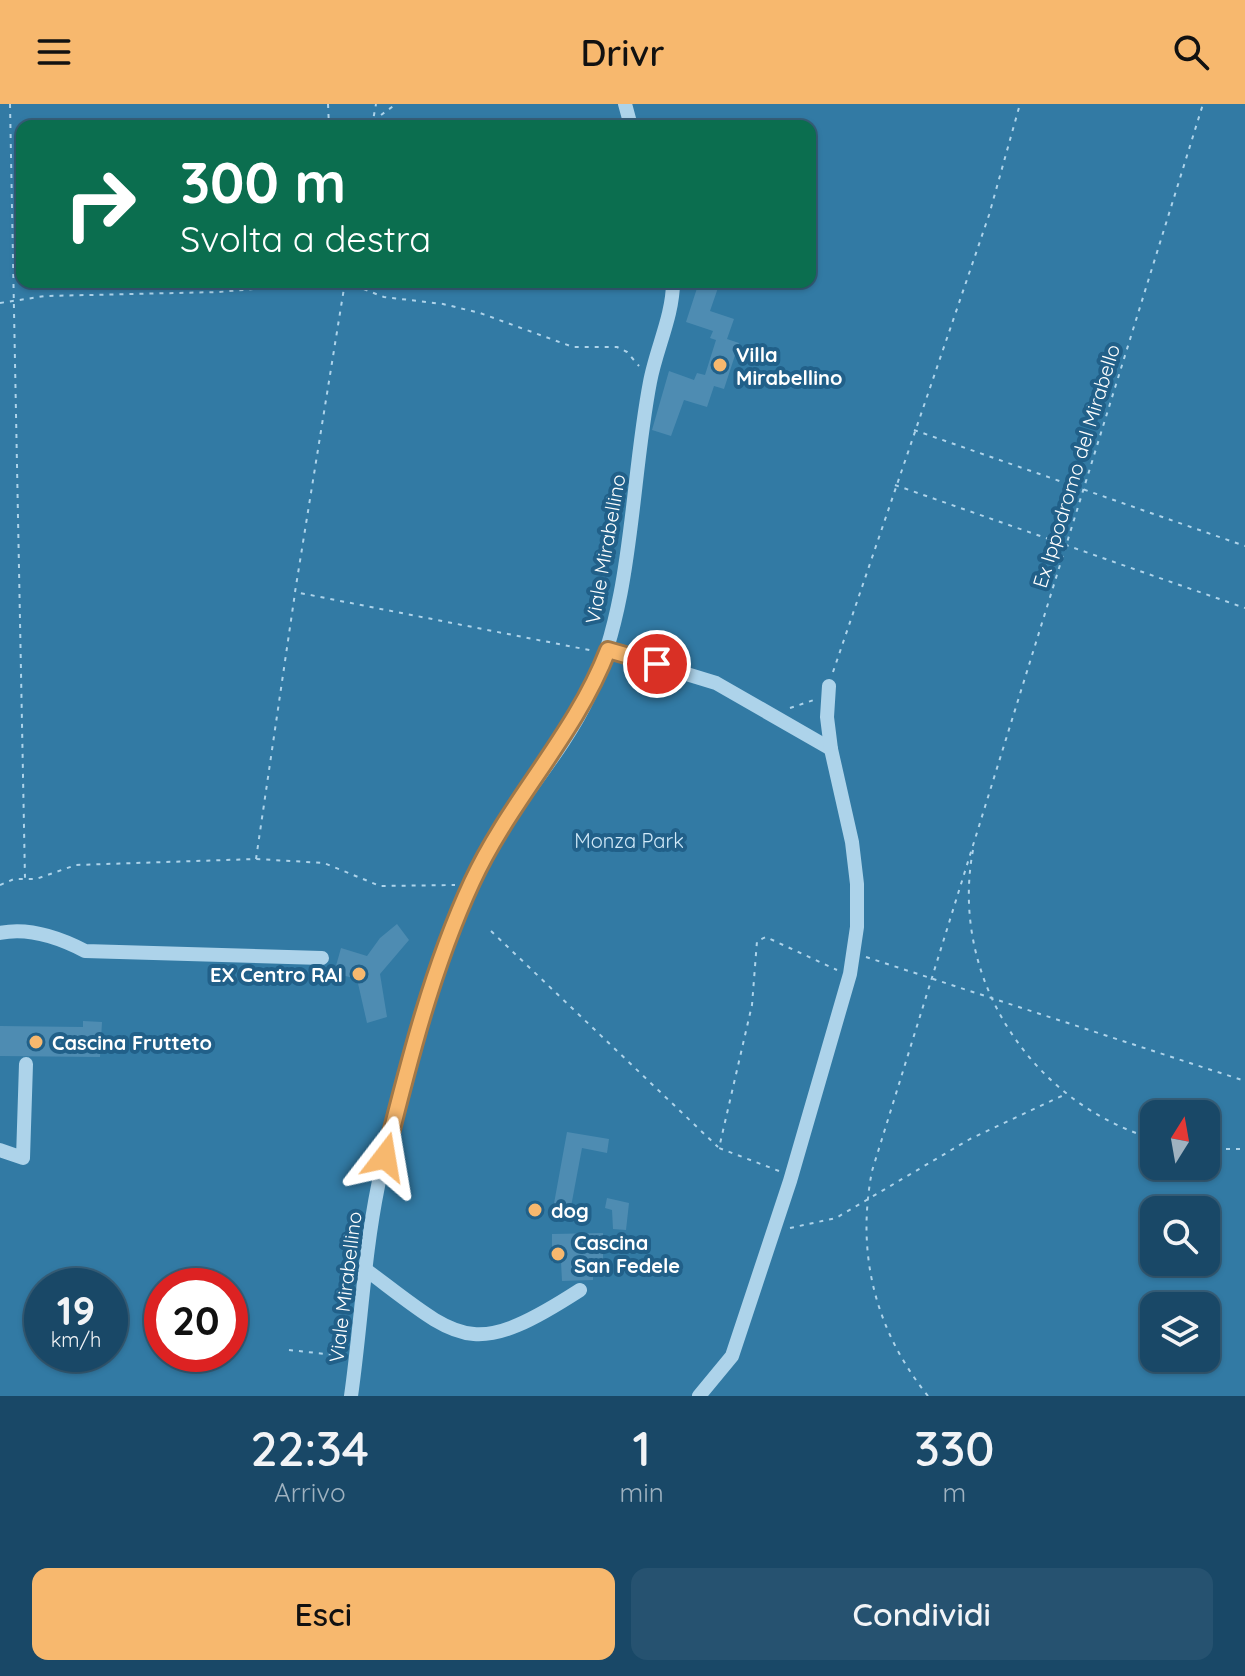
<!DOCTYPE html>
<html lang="it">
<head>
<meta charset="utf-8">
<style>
	body { margin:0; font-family:Quicksand,sans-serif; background:#265270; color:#f1f3f6; height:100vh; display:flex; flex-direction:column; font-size:30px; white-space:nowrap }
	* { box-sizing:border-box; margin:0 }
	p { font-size:26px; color:#9fb2c0 }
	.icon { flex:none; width:44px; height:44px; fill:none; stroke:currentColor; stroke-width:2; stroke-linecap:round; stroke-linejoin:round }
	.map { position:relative; height:1292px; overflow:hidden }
	.side { display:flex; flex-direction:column; background:#194867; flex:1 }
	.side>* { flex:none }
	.hud { position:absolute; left:16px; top:16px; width:800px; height:168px; border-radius:16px; box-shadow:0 2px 6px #0004,0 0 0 2px #37607b; background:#0b6e4f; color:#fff; overflow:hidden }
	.needle { width:52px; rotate:11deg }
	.tools { position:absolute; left:1140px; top:996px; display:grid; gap:16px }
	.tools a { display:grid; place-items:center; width:80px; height:80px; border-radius:16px; background:#194867; box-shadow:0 2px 6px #0004,0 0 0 2px #37607b; font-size:40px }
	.speed { position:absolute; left:24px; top:1164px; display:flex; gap:16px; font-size:40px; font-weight:700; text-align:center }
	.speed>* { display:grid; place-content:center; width:104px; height:104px; border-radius:50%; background:#194867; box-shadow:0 2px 6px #0004,0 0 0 2px #37607b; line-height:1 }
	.speed small { font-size:20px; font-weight:400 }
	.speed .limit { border:12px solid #d22; background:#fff; color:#111 }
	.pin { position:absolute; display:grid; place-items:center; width:68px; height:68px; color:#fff; margin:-34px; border:4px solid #fff; border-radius:50%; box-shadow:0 2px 8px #0007 }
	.me { position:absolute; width:88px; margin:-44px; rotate:14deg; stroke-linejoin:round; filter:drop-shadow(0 0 6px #0008) }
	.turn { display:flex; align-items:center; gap:28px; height:168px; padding:0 32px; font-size:36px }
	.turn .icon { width:104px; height:104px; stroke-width:2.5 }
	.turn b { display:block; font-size:56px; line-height:68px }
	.eta { display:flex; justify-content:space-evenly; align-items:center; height:136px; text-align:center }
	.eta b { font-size:48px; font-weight:600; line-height:56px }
	.button { display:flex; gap:16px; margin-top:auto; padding:16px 32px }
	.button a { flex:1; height:92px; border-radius:16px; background:#f7b86e; color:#111; font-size:32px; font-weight:600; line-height:92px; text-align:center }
	.button a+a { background:#265270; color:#f1f3f6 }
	header { display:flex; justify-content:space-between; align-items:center; height:104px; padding:0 32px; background:#f7b86e; color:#111; font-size:36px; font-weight:600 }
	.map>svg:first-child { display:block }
	.green { fill:#327aa4; fill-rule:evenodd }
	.building { fill:#4e8cb2 }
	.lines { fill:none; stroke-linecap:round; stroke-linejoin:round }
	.path { stroke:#add3ea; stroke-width:2; stroke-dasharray:4 6; stroke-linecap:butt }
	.minor { stroke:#add3ea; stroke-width:14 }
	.route-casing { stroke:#a17848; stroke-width:20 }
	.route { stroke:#f7b86e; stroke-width:14 }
	.poi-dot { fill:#f7b86e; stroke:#216089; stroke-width:3 }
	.labels { text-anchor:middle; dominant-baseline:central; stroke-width:8; stroke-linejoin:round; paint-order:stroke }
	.poi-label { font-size:20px; font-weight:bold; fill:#fff; stroke:#216089; text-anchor:start }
	.street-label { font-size:20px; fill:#fff; stroke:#216089 }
	.park-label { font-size:20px; fill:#d1e9f8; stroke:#216089 }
</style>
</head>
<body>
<header><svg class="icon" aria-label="menu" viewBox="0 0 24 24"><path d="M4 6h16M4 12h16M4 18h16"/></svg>Drivr<svg class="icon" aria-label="search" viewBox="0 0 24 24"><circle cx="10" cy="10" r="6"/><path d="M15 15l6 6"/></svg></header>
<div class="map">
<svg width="1245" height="1292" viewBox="0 0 1245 1292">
	<rect width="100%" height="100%" fill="#216089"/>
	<!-- green -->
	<path class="green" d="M0,0H1245V1292H0ZM22,22H810V178H22ZM1154,1010H1206V1062H1154ZM1154,1106H1206V1158H1154ZM42,1182H110V1250H42ZM162,1182H230V1250H162ZM1154,1202H1206V1254H1154Z"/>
	<!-- building -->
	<g class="building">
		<polygon points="699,178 720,178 710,207 734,215 727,235 739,239 724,285 714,282 707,303 684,296 671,332 652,326 669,267 694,276 697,269 705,271 716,236 710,234 713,227 686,218"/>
		<polygon points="397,820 409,836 380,870 387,913 367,919 357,875 334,869 341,844 367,852 380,834"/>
		<polygon points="83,917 102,918 100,953 0,952 0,922 83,923"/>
		<polygon points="567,1028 609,1035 607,1049 582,1044 570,1108 553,1105"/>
		<polygon points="607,1094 629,1099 626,1126 613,1125 612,1106 605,1104"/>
		<polygon points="603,1129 603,1164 593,1164 593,1176 562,1177 561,1158 552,1158 552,1130"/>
	</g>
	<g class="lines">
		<!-- path -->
		<g class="path">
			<polyline points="10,0 25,775"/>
			<polyline points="328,0 329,22"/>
			<polyline points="373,17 396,0"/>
			<polyline points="372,22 376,0"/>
			<polyline points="345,178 295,488 594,547"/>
			<polyline points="345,178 384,193 443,200 480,209 573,243 617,243 627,248 639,262"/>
			<polyline points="0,199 45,192 219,188 336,178"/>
			<polyline points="914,326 1245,442"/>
			<polyline points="895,381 1245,504"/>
			<polyline points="833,568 989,111 1020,0"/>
			<polyline points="790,604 814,596"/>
			<path d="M973,746C949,873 1031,999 1154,1035"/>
			<polyline points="256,755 295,489"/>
			<polyline points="0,781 14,775 36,775 76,761 256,755 324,759 380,782 455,781"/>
			<polyline points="491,827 718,1043"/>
			<polyline points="866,853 1245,977"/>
			<polyline points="1206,1045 1245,1045"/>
			<polyline points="779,1067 719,1044 752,901 757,837 766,833 837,866"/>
			<polyline points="790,1124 836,1114 970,1035 1066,990"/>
			<polyline points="289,1246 344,1252"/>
			<path d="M928,1292C875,1226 856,1150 872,1067L1203,0"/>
		</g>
		<!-- minor -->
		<g class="minor">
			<polyline points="625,0 631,22"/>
			<polyline points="608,546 716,579 831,645"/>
			<path d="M0,829C29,823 60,834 85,847L322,854"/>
			<polyline points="0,1046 23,1054 26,960"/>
			<path d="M365,1165C461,1237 470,1257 580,1186"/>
			<path d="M351,1292C361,1222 364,1151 378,1082C398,980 431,878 471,782C500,712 558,659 589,592C634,494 630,382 650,278C656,245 673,212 673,178"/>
			<polyline points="699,1292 732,1252 790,1077 850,870 857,823 857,780 852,738 831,645 827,613 829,582"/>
		</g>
	</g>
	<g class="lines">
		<defs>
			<path id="route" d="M385,1053C408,961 432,864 472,778C510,696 575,631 608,546L657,560"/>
		</defs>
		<!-- route casing -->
		<use href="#route" class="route-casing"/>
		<!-- route -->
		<use href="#route" class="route"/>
	</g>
	<!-- markers -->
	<g class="poi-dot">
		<circle cx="720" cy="261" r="8"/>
		<circle cx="359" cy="870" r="8"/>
		<circle cx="36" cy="938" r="8"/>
		<circle cx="535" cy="1106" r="8"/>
		<circle cx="558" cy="1150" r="8"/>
	</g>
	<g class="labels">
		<!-- poi labels -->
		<g class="poi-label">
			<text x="736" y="250">Villa<tspan x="736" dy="23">Mirabellino</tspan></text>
			<text x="343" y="870" text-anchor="end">EX Centro RAI</text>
			<text x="52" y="938">Cascina Frutteto</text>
			<text x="551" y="1106">dog</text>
			<text x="574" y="1138">Cascina<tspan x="574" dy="23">San Fedele</tspan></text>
		</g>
		<!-- street labels -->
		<g class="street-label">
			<text transform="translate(1076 362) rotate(-73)">Ex Ippodromo del Mirabello</text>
			<text transform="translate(605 445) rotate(-80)">Viale Mirabellino</text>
			<text transform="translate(345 1183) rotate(-83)">Viale Mirabellino</text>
		</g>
		<!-- park labels -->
		<g class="park-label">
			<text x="629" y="736">Monza Park</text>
		</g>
	</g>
</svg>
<div class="tools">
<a><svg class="needle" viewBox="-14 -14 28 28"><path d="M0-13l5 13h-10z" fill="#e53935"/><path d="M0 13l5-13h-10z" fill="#9fb2c0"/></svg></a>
<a><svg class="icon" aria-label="search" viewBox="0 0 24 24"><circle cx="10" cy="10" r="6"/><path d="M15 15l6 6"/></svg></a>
<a><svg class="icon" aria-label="layers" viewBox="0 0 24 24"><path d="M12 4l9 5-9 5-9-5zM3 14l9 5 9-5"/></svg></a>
</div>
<div class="speed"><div>19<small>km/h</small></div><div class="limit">20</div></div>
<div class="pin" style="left:657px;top:560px;background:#d93025"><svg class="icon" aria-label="arrive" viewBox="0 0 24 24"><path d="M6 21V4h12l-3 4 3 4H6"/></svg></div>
<svg class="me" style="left:385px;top:1053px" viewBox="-20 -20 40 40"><path d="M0-17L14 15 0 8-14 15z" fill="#f7b86e" stroke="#fff" stroke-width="4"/></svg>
<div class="hud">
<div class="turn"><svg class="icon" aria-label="right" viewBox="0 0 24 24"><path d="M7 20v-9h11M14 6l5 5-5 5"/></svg><div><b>300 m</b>Svolta a destra</div></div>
</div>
</div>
<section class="side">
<div class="eta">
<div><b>22:34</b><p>Arrivo</p></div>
<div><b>1</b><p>min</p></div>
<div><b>330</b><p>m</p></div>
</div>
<div class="button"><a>Esci</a><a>Condividi</a></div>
</section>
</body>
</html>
